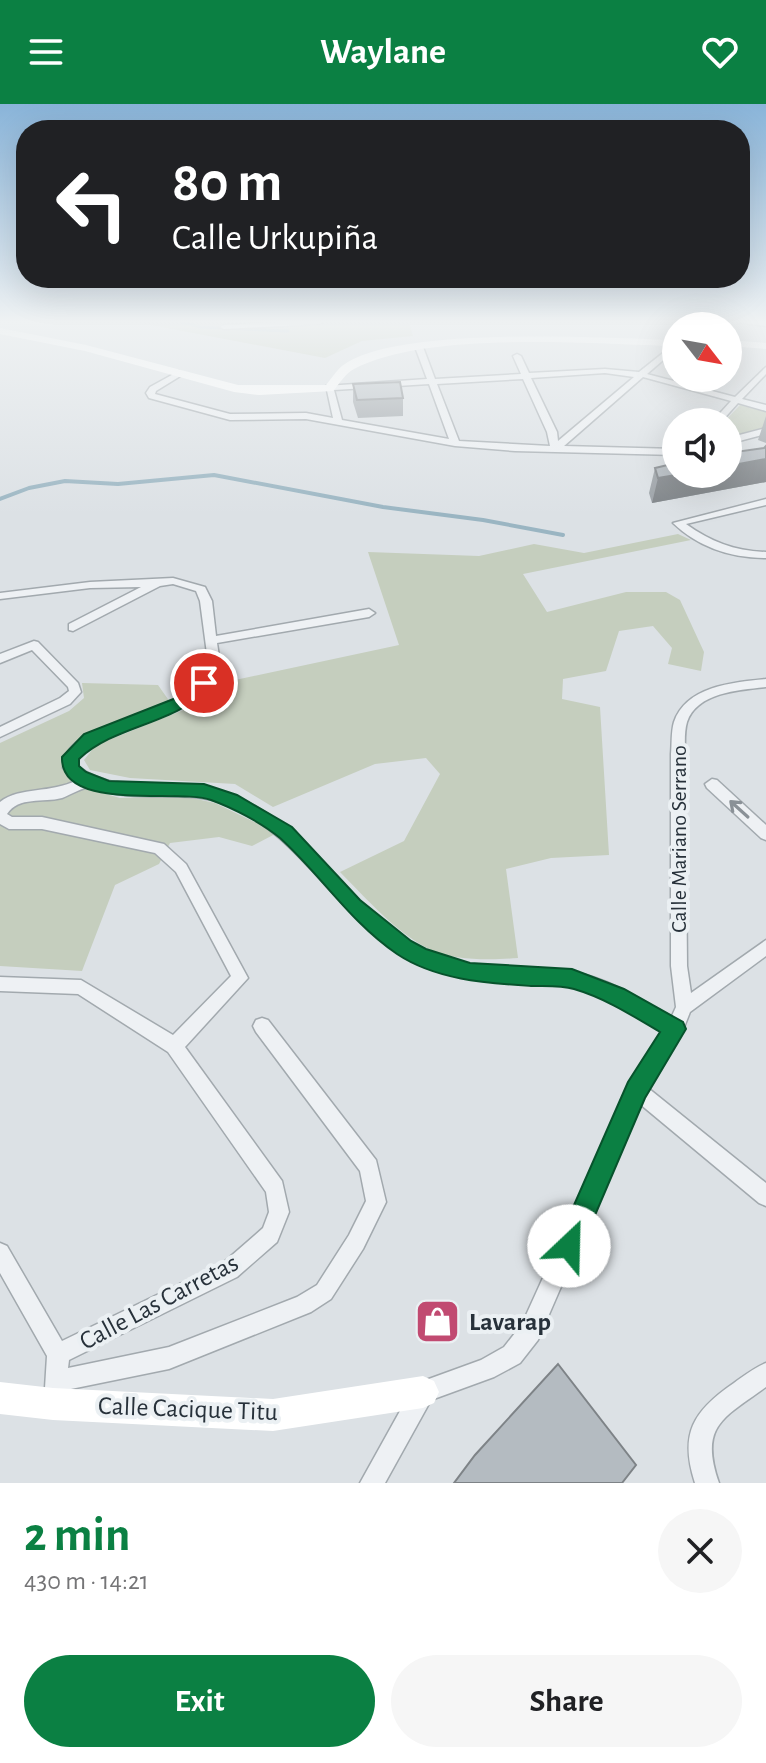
<!DOCTYPE html>
<html lang="en">
<head>
<meta charset="utf-8">
<style>
	body { margin:0; font-family:"Alegreya Sans",sans-serif; background:#f6f6f6; color:#202124; height:100vh; display:flex; flex-direction:column; font-size:30px; white-space:nowrap }
	* { box-sizing:border-box; margin:0 }
	p { font-size:26px; color:#757577 }
	.icon { flex:none; width:44px; height:44px; fill:none; stroke:currentColor; stroke-width:2; stroke-linecap:round; stroke-linejoin:round }
	.map { position:relative; height:1379px; overflow:hidden }
	.drawer { display:flex; flex-direction:column; background:#fff; flex:1 }
	.drawer>* { flex:none }
	.guide { position:absolute; left:16px; top:16px; width:734px; height:168px; border-radius:32px; box-shadow:0 8px 32px #0002; background:#202124; color:#fff; overflow:hidden }
	.needle { width:52px; rotate:121deg }
	.buttons { position:absolute; left:662px; top:208px; display:grid; gap:16px }
	.buttons a { display:grid; place-items:center; width:80px; height:80px; border-radius:50%; background:#fff; box-shadow:0 8px 32px #0002; font-size:40px }
	.pin { position:absolute; display:grid; place-items:center; width:68px; height:68px; color:#fff; margin:-34px; border:4px solid #fff; border-radius:50%; box-shadow:0 2px 8px #0007 }
	.me { position:absolute; width:88px; margin:-44px; rotate:24deg; stroke-linejoin:round; filter:drop-shadow(0 0 6px #0008) }
	.turn { display:flex; align-items:center; gap:28px; height:168px; padding:0 24px; font-size:36px }
	.turn .icon { width:104px; height:104px; stroke-width:2.5 }
	.turn b { display:block; font-size:56px; line-height:68px }
	.round { display:grid; place-items:center; flex:none; width:84px; height:84px; border-radius:42px; background:#f6f6f6 }
	.headline { display:flex; align-items:center; justify-content:space-between; height:136px; padding:0 24px }
	h1 { font-size:48px; font-weight:700; line-height:60px; color:#0b8043 }
	.action { display:flex; gap:16px; margin-top:auto; padding:16px 24px }
	.action a { flex:1; height:92px; border-radius:48px; background:#0b8043; color:#fff; font-size:32px; font-weight:700; line-height:92px; text-align:center }
	.action a+a { background:#f6f6f6; color:#202124 }
	header { display:flex; justify-content:space-between; align-items:center; height:104px; padding:0 24px; background:#0b8043; color:#fff; font-size:36px; font-weight:700 }
	.map>svg:first-child { display:block }
	.green { fill:#c5cebe }
	.lines { fill:none; stroke-linecap:round; stroke-linejoin:round }
	.stream-far1 { stroke:#9ab5c2; stroke-width:3 }
	.stream { stroke:#9ab5c2; stroke-width:4 }
	.street-casing { stroke:#a2a9ae; stroke-width:3 }
	.street { fill:#eef1f4; fill-rule:evenodd }
	.secondary { fill:#fff; fill-rule:evenodd }
	.wall { fill:#9ba1a6 }
	.shaded-wall { fill:#7e8387 }
	.building { fill:#b4bbc1; stroke:#7e8387; stroke-width:2 }
	.oneway { stroke:#8a9197 }
	.route { fill:#0b8043; stroke:#07532c; stroke-width:2 }
	.labels { text-anchor:middle; dominant-baseline:central; stroke-width:8; stroke-linejoin:round; paint-order:stroke }
	.street-label { font-size:22px; fill:#27313a; stroke:#ebf0f3 }
	.near-street-label { font-size:26px; fill:#27313a; stroke:#ebf0f3 }
	.near-poi-label { font-size:26px; font-weight:bold; fill:#27313a; stroke:#ebf0f3; text-anchor:start }
</style>
</head>
<body>
<header><svg class="icon" aria-label="menu" viewBox="0 0 24 24"><path d="M4 6h16M4 12h16M4 18h16"/></svg>Waylane<svg class="icon" aria-label="heart" viewBox="0 0 24 24"><path d="M12 20l-8-8c-3-5 5-10 8-4 3-6 11-1 8 4z"/></svg></header>
<div class="map">
<svg width="766" height="1379" viewBox="0 0 766 1379">
	<rect width="100%" height="100%" fill="#dce1e5"/>
	<!-- green -->
	<g class="green">
		<polygon points="135,218 220,218 243,222 276,218 409,218 413,232 362,237 325,254"/>
		<polygon points="740,301 766,308 766,324 728,334 728,318 724,318"/>
		<path d="M678,430L691,436L523,470L547,508L626,488H666L680,496L704,548L701,567L668,560L672,544L653,522L619,527L606,567L563,575L562,595L600,603L609,751L551,754L506,765L518,854C493,856 454,857 431,846C396,829 367,795 340,768L404,737L440,670L426,654L375,660L273,703L235,680L130,674L90,666L84,656L96,641L191,603L221,579L399,541L368,448L479,452L534,440L584,449Z"/>
		<polygon points="82,579 158,581 170,598 92,629 68,664 81,683 120,694 182,692 215,699 277,729 252,742 219,733 170,739 159,760 115,781 82,867 0,862 0,639 69,607 84,594"/>
	</g>
	<g class="lines">
		<!-- stream-far1 -->
		<polyline class="stream-far1" points="181,218 201,223 288,227"/>
		<!-- stream -->
		<polyline class="stream" points="0,395 29,384 65,377 118,380 214,371 383,403 483,416 563,431"/>
		<defs>
			<g id="street">
				<polygon points="278,218 323,218 319,220 224,225 220,223 224,221"/>
				<polygon points="736,218 766,218 766,222"/>
				<path d="M419,241L423,243L435,275L521,270L513,252L517,250L521,252L529,269L605,265L639,268L673,241L676,242V245L647,270L735,293L766,263V270L742,295L766,301V307L738,299L721,318H712L731,297L643,273L564,342L676,345V351L515,347L455,342L306,315L230,316L149,294L146,289L150,283L179,267L183,269L182,271L156,287L155,290L230,310L306,309L333,314L326,282L427,275L415,243ZM605,269L634,273L558,337L557,328L531,274ZM523,275L547,328L550,342L459,337L437,280ZM429,280L449,335L342,316L334,286Z"/>
				<polygon points="766,324 766,330 728,340 728,334"/>
				<path d="M766,395V401L686,420C711,438 735,447 766,448V454C731,454 698,443 673,419Z"/>
				<path d="M173,474L205,483L212,497L216,532L369,505L375,509L369,513L217,539L221,566L186,601L95,638L80,650L77,662C122,695 179,673 230,691C311,719 348,808 423,846C469,870 523,860 572,868C609,874 640,895 671,914L676,903L671,862V650C672,640 671,628 674,618C686,582 734,578 766,575V583C740,586 697,588 687,618C684,628 685,640 685,650L687,862L691,889L766,836V852L690,908L681,931L648,984L766,1079V1102L759,1099L640,1000L538,1236L520,1259L494,1273L431,1296L385,1379H360L415,1280L481,1256L504,1243L522,1220L631,980L664,927C639,912 613,892 584,885C526,870 467,884 412,856C338,818 302,728 222,699C197,690 169,693 144,692C131,692 119,691 107,688C102,687 95,683 90,683C83,683 70,691 62,694C43,699 19,692 7,710L12,713H42L164,740L186,760L248,874L185,943L282,1077L289,1108L277,1138L237,1173L69,1256L68,1264L169,1243L297,1193L317,1181L349,1131L366,1097L360,1067L256,928L253,922L256,916L262,914L268,916L376,1056L386,1098L363,1145L331,1195L311,1208L169,1265L66,1286L64,1292L56,1295L48,1292L45,1284L47,1252L0,1169V1139L7,1142L62,1237L223,1159L263,1124L269,1108L266,1088L168,948L78,890L0,887V873L81,876L173,931L231,872L176,768L155,749L42,725H9L0,720V698C20,682 51,690 77,676L63,664C64,648 73,640 85,632L176,595L209,565L200,497L196,487L173,480L160,482L73,527L69,526V520L141,483L90,484L0,495V489L90,478Z"/>
				<polygon points="34,537 38,538 78,579 81,588 70,600 0,633 0,623 60,594 69,587 68,583 32,546 0,559 0,550"/>
				<polygon points="712,675 717,676 766,721 766,736 761,734 707,684 705,680"/>
				<path d="M766,1259V1283C723,1314 699,1322 719,1379H695C679,1330 693,1307 734,1279C744,1272 754,1264 766,1259Z"/>
			</g>
		</defs>
		<!-- street casing -->
		<use href="#street" class="street-casing"/>
		<!-- street -->
		<use href="#street" class="street"/>
		<!-- secondary -->
		<g class="secondary">
			<path d="M0,224L86,241L238,281H326C331,275 336,267 342,262C394,221 606,234 676,236V242C592,240 427,226 354,265C346,269 340,279 333,287L259,291L234,288L85,247L0,230Z"/>
			<polygon points="728,236 766,239 766,245 728,242"/>
			<polygon points="423,1272 434,1277 439,1288 434,1299 423,1304 273,1327 53,1316 0,1310 0,1278 53,1284 273,1295"/>
		</g>
	</g>
	<!-- wall -->
	<g class="wall">
		<polygon points="353,280 403,294 403,312 358,314 353,298"/>
		<polygon points="766,312 766,339 758,336"/>
		<polygon points="766,342 766,378 652,399 649,389 655,364 764,344"/>
	</g>
	<!-- shaded-wall -->
	<polygon class="shaded-wall" points="766,355 766,378 652,399 658,374 682,370 728,370 728,362"/>
	<!-- building -->
	<g class="building">
		<polygon points="400,278 403,294 357,296 353,280"/>
		<polygon points="766,342 766,355 728,362 728,349 764,344"/>
		<polygon points="676,359 676,370 682,370 658,374 655,364"/>
		<polygon points="558,1260 636,1361 622,1379 454,1379 475,1351"/>
	</g>
	<!-- one-way arrows -->
	<defs><path id="oneway-shaft" d="M-6 0H5M1.5-3L5.5 0L1.5 3" fill="none" stroke-width="1.6" stroke-linecap="round" stroke-linejoin="round" transform="scale(2)"/></defs>
	<use class="oneway" href="#oneway-shaft" transform="translate(739 705) rotate(-138)"/>
	<!-- sky -->
	<linearGradient id="sky" x2="0" y2="1"><stop stop-color="#89b4d9"/><stop offset="0.53" stop-color="#eff2f3"/><stop offset="1" stop-color="#eff2f3" stop-opacity="0"/></linearGradient>
	<rect width="766" height="411" fill="url(#sky)"/>
	<!-- route -->
	<path class="route" d="M204,574L212,579C180,621 117,619 79,655V662L86,668L109,677L204,680L237,691L292,723L360,796L411,837L426,845L470,859L572,865L624,885L683,918L686,925L645,994L578,1151L569,1155L560,1151L556,1142L628,978L660,928C633,912 605,894 574,885C561,881 545,882 531,882C486,879 436,876 397,850C350,818 321,771 280,734C262,719 233,704 211,696C178,684 60,709 62,653L84,630L176,594Z"/>
	<!-- icons -->
	<defs>
		<symbol id="shop-square" viewBox="-11 -11 22 22"><rect x="-9" y="-9" width="18" height="18" rx="4" fill="#c14a71" stroke="#ebf0f3"/><path d="M-5-2.5h2.3a2.7 3.5 0 0 1 5.4 0H5L5.5 6h-11ZM-1.5-2.5h3a1.5 2.3 0 0 0-3 0Z" fill="#fff"/></symbol>
	</defs>
	<g fill-rule="evenodd">
		<use href="#shop-square" x="412" y="1192" width="51" height="51"/>
	</g>
	<g class="labels">
		<!-- street labels -->
		<g class="street-label">
			<text transform="translate(679 735) rotate(-90)">Calle Mariano Serrano</text>
		</g>
		<!-- near-street labels -->
		<g class="near-street-label">
			<text transform="translate(159 1198) rotate(-28)">Calle Las Carretas</text>
			<text transform="translate(188 1305) rotate(2)">Calle Cacique Titu</text>
		</g>
		<!-- near-poi labels -->
		<g class="near-poi-label">
			<text x="469" y="1218">Lavarap</text>
		</g>
	</g>
</svg>
<div class="buttons">
<a><svg class="needle" viewBox="-14 -14 28 28"><path d="M0-13l5 13h-10z" fill="#e53935"/><path d="M0 13l5-13h-10z" fill="#757577"/></svg></a>
<a><svg class="icon" aria-label="sound" viewBox="0 0 24 24"><path d="M4 9h4l5-4v14l-5-4H4zM17 9q2 3 0 6"/></svg></a>
</div>
<div class="pin" style="left:204px;top:579px;background:#d93025"><svg class="icon" aria-label="arrive" viewBox="0 0 24 24"><path d="M6 21V4h12l-3 4 3 4H6"/></svg></div>
<svg class="me" style="left:569px;top:1142px" viewBox="-20 -20 40 40"><circle r="19" fill="#fff"/><path d="M0-13L10 11 0 6-10 11z" fill="#0b8043"/></svg>
<div class="guide">
<div class="turn"><svg class="icon" aria-label="left" viewBox="0 0 24 24"><path d="M17 20v-9H6M10 6l-5 5 5 5"/></svg><div><b>80 m</b>Calle Urkupiña</div></div>
</div>
</div>
<section class="drawer">
<div class="headline"><div><h1>2 min</h1><p>430 m · 14:21</p></div><a class="round"><svg class="icon" aria-label="close" viewBox="0 0 24 24"><path d="M6 6l12 12M18 6L6 18"/></svg></a></div>
<div class="action"><a>Exit</a><a>Share</a></div>
</section>
</body>
</html>
